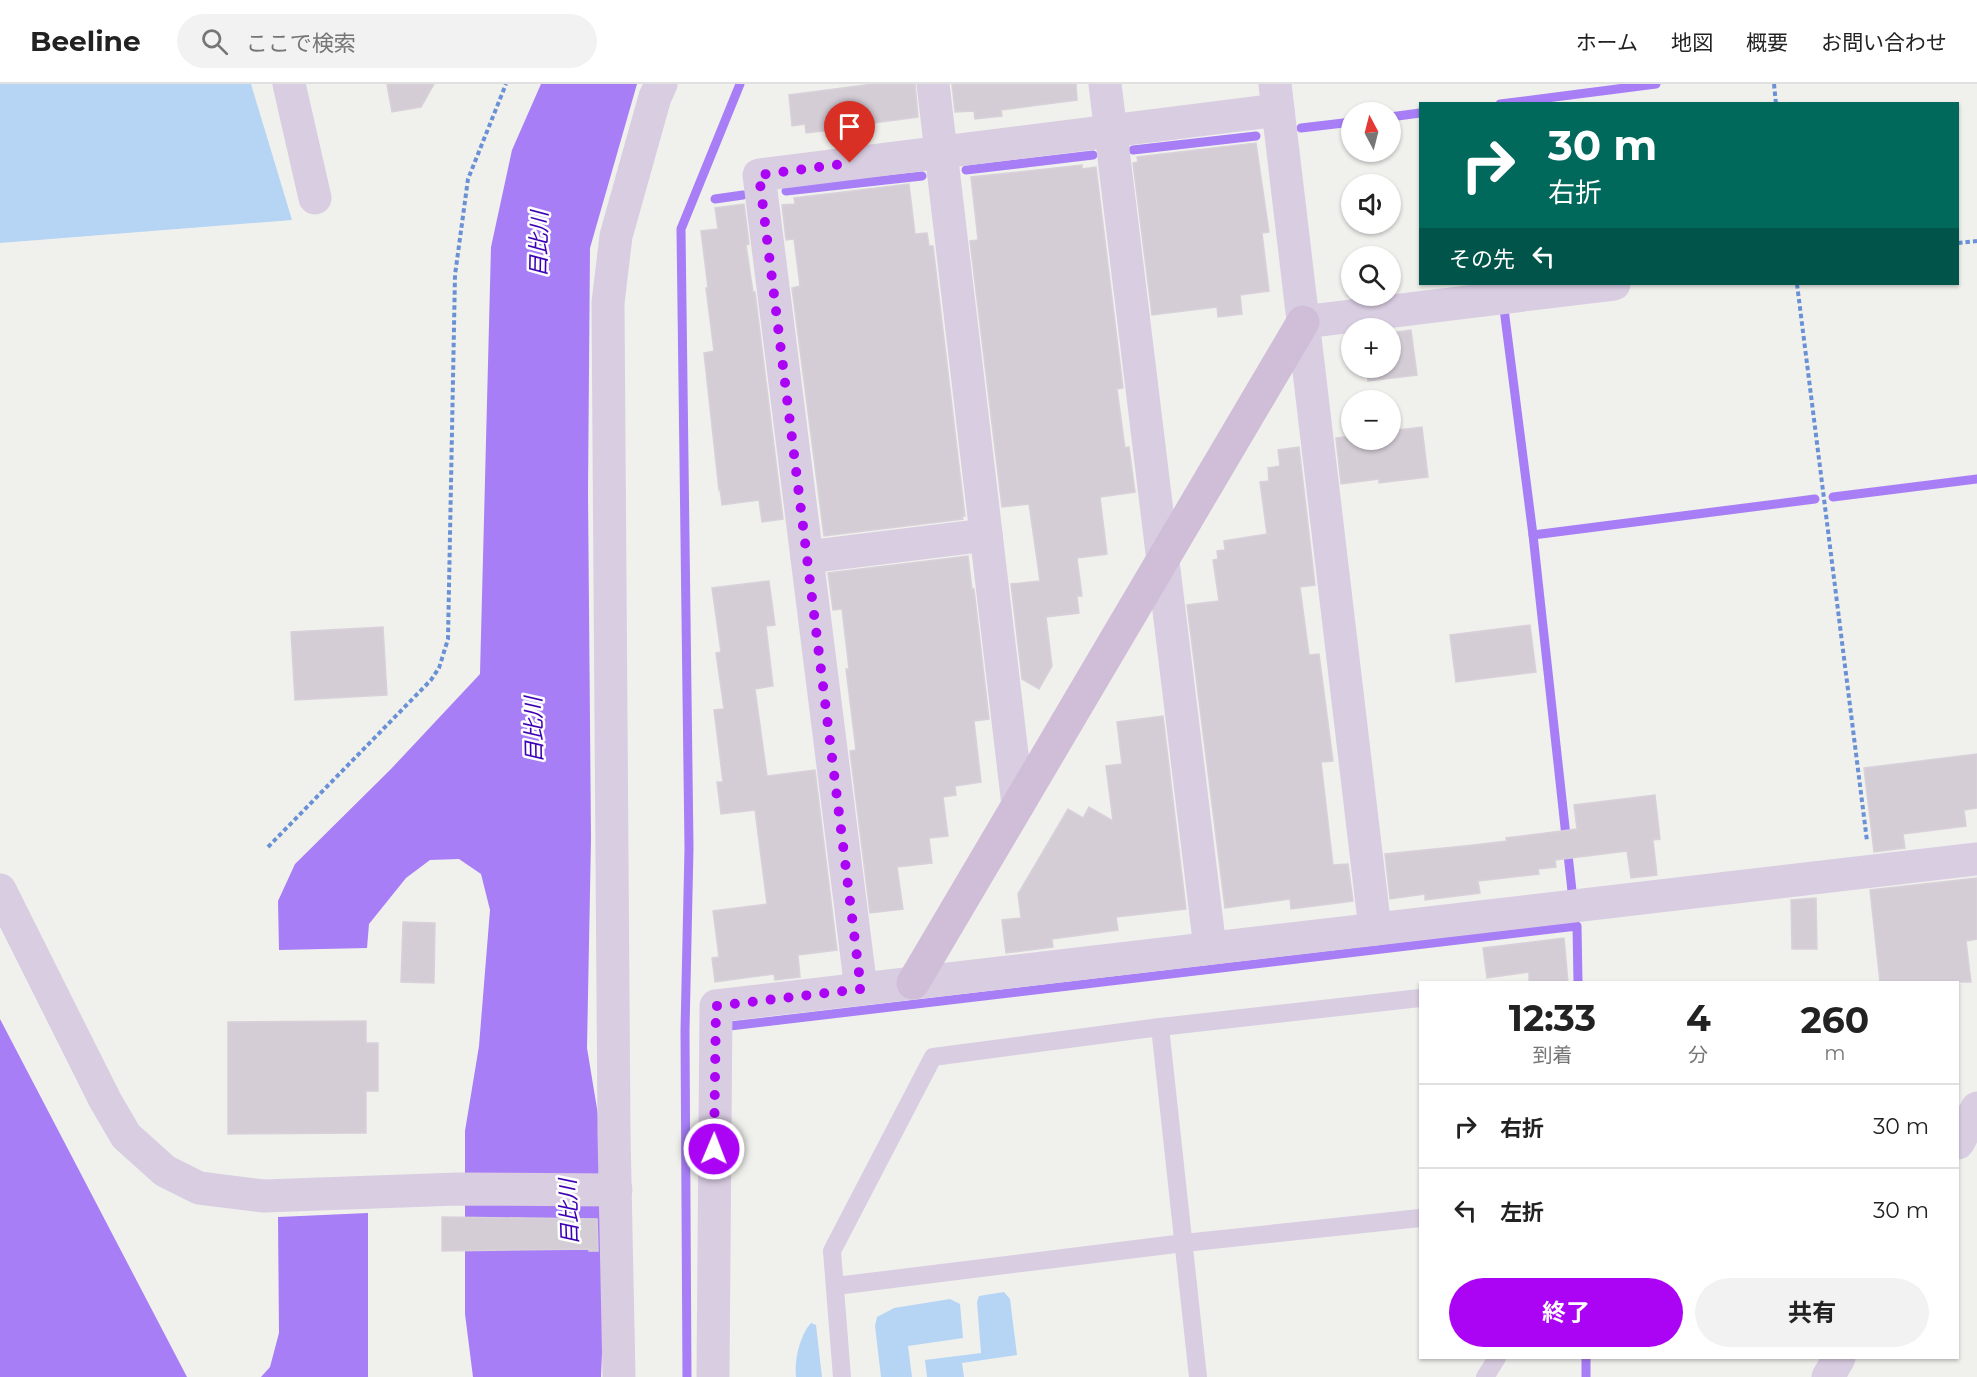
<!DOCTYPE html>
<html lang="ja">
<head>
<meta charset="utf-8">
<style>
	body { margin:0; font-family:Montserrat,"Noto Sans JP",sans-serif; background:#f2f2f2; color:#222; height:100vh; display:flex; flex-direction:column; font-size:22px; white-space:nowrap }
	* { box-sizing:border-box; margin:0 }
	p { font-size:20px; color:#767676 }
	.icon { flex:none; width:33px; height:33px; fill:none; stroke:currentColor; stroke-width:2; stroke-linecap:round; stroke-linejoin:round }
	.map { position:relative; flex:1; overflow:hidden }
	.side { position:absolute; left:1419px; top:897px; width:540px; height:378px; display:flex; flex-direction:column; background:#fff; border-radius:0px; box-shadow:0 2px 4px #0004 }
	.side>* { flex:none }
	.guide { position:absolute; left:1419px; top:18px; width:540px; height:183px; border-radius:0px; box-shadow:0 2px 4px #0004; background:#00695c; color:#fff; overflow:hidden }
	.needle { width:39px; rotate:353deg }
	.fabs { position:absolute; left:1341px; top:18px; display:grid; gap:12px }
	.fabs a { display:grid; place-items:center; width:60px; height:60px; border-radius:50%; background:#fff; box-shadow:0 2px 4px #0004; font-size:30px }
	.pin { position:absolute; display:grid; place-items:center; width:51px; height:51px; color:#fff; margin:-62px -26px; border-radius:50% 50% 50% 0; rotate:-45deg; box-shadow:0 0 6px #0007 }
	.pin .icon { rotate:45deg }
	.me { position:absolute; width:66px; margin:-33px; rotate:1deg; stroke-linejoin:round; filter:drop-shadow(0 0 4px #0008) }
	.turn { display:flex; align-items:center; gap:21px; height:126px; padding:0 30px; font-size:27px }
	.turn .icon { width:78px; height:78px; stroke-width:2.5 }
	.turn b { display:block; font-size:42px; line-height:51px }
	.then { display:flex; align-items:center; height:57px; padding:0 30px; background:#0003; gap:12px; font-size:22px }
	.eta { display:flex; justify-content:space-evenly; align-items:center; height:102px; text-align:center }
	.eta b { font-size:36px; font-weight:700; line-height:42px }
	.action { display:flex; gap:12px; margin-top:auto; padding:12px 30px }
	.action a { flex:1; height:69px; border-radius:36px; background:#ab04f4; color:#fff; font-size:24px; font-weight:700; line-height:69px; text-align:center }
	.action a+a { background:#f2f2f2; color:#222 }
	ul { padding:0; list-style:none }
	li { display:flex; align-items:center; gap:18px; height:84px; padding:0 30px; border-top:2px solid #e0e0e0 }
	li div { flex:1 }
	li b { display:block; font-size:22px }
	li em { font-style:normal }
	header { display:flex; align-items:center; gap:36px; box-sizing:border-box; height:84px; padding:0 30px; background:#fff; border-bottom:2px solid #e0e0e0 }
	header strong { font-size:28px }
	nav { display:flex; gap:33px; margin-inline-start:auto; font-size:21px }
	.search { width:420px; height:54px; background:#f2f2f2; display:flex; align-items:center; gap:15px; box-sizing:border-box; padding:0 21px; border-radius:33px; color:#767676; font-size:22px }
	.map>svg:first-child { display:block }
	.green { fill:#b6d4f4 }
	.water { fill:#a77ef6 }
	.lines { fill:none; stroke-linecap:round; stroke-linejoin:round }
	.stream { stroke:#a77ef6; stroke-width:9 }
	.building { fill:#d4cdd6; stroke:#d9d1da; stroke-width:1.5 }
	.path { stroke:#6a91d6; stroke-width:4; stroke-dasharray:4.5 3; stroke-linecap:butt }
	.lane { stroke:#d9cde2; stroke-width:18 }
	.street { stroke:#d9cde2; stroke-width:33 }
	.secondary { stroke:#d0bed9; stroke-width:33 }
	.route { stroke:#ab04f4; stroke-width:10; stroke-dasharray:0 18 }
	.labels { text-anchor:middle; dominant-baseline:central; stroke-width:5; stroke-linejoin:round; paint-order:stroke }
	.water-label { font-size:22px; font-style:italic; fill:#3e00b4; stroke:#fff }
</style>
</head>
<body>
<header>
<strong>Beeline</strong>
<div class="search"><svg class="icon" aria-label="search" viewBox="0 0 24 24"><circle cx="10" cy="10" r="6"/><path d="M15 15l6 6"/></svg>ここで検索</div>
<nav><a>ホーム</a><a>地図</a><a>概要</a><a>お問い合わせ</a></nav>
</header>
<div class="map">
<svg width="1977" height="1293" viewBox="0 0 1977 1293">
	<rect width="100%" height="100%" fill="#f0f1ed"/>
	<!-- green -->
	<g class="green">
		<polygon points="0,0 251,0 292,136 0,159"/>
		<polygon points="1004,1208 1010,1215 1017,1271 962,1279 964,1293 927,1293 925,1276 981,1269 977,1218 979,1212"/>
		<polygon points="950,1215 960,1220 963,1254 908,1262 912,1293 881,1293 875,1242 877,1233 894,1224"/>
		<path d="M811,1239L816,1241L822,1293H796C794,1276 800,1251 811,1239Z"/>
	</g>
	<!-- water -->
	<g class="water">
		<polygon points="541,0 637,0 590,164 588,408 591,755 587,964 602,1055 602,1269 601,1293 473,1293 465,1230 465,1047 479,962 490,826 481,790 459,775 430,776 406,794 369,840 367,864 279,866 278,817 295,780 391,685 480,590 491,163 512,66"/>
		<polygon points="0,935 187,1293 0,1293"/>
		<polygon points="368,1129 368,1293 261,1293 270,1283 279,1249 278,1133"/>
	</g>
	<g class="lines">
		<!-- stream -->
		<g class="stream">
			<polyline points="1500,20 1656,0"/>
			<polyline points="1390,33 1420,29"/>
			<polyline points="1301,44 1352,38"/>
			<polyline points="1133,66 1256,52"/>
			<polyline points="966,86 1093,71"/>
			<polyline points="786,107 922,92"/>
			<polyline points="715,115 743,111"/>
			<polyline points="1504,225 1533,451"/>
			<polyline points="1833,413 1977,395"/>
			<polyline points="1572,807 1533,451 1815,415"/>
			<polyline points="730,942 1577,842 1578,898"/>
			<polyline points="1586,1274 1586,1293"/>
			<polyline points="687,1293 685,947 689,764 681,145 740,0"/>
		</g>
	</g>
	<!-- building -->
	<g class="building">
		<polygon points="387,0 434,0 421,23 392,28"/>
		<polygon points="873,0 915,0 918,33 857,41 859,59 835,62 832,46 806,49 805,40 792,42 789,11"/>
		<polygon points="952,0 1076,0 1077,16 1001,26 1002,32 975,35 974,27 955,28"/>
		<polygon points="1256,59 1269,148 1262,149 1269,207 1240,211 1242,230 1218,233 1217,223 1152,231 1133,79 1138,78 1137,73"/>
		<polygon points="1082,81 1082,85 1096,83 1123,304 1117,305 1125,364 1129,363 1135,408 1100,413 1107,470 1077,474 1082,512 1077,512 1079,529 1046,533 1052,582 1039,605 1022,595 1011,500 1040,497 1029,420 1002,423 970,157 978,156 971,93"/>
		<polygon points="909,100 915,150 927,149 929,162 933,162 965,432 962,432 963,435 824,452 792,204 800,202 794,155 786,156 782,121 795,120 794,114"/>
		<polygon points="744,120 749,160 746,161 753,208 755,208 783,435 762,438 759,416 722,421 720,405 719,406 704,269 714,267 706,204 708,204 701,147 718,145 715,124"/>
		<polygon points="1411,246 1417,291 1368,297 1367,284 1390,284 1390,249"/>
		<polygon points="1422,343 1428,393 1379,399 1379,395 1341,400 1336,354 1352,352 1352,356 1390,356 1390,347"/>
		<polygon points="1299,363 1315,501 1300,503 1309,571 1319,570 1333,677 1321,678 1333,781 1348,780 1353,817 1291,825 1290,815 1225,824 1187,521 1219,517 1213,476 1218,475 1217,467 1225,466 1224,457 1267,450 1260,398 1269,397 1268,384 1280,382 1278,366"/>
		<polygon points="968,472 972,505 974,505 989,635 974,637 981,698 955,702 956,711 943,713 948,752 929,754 932,779 897,783 903,825 870,829 850,667 856,666 846,585 849,585 842,525 833,526 828,489"/>
		<polygon points="769,497 775,541 766,542 773,602 755,605 767,692 815,686 837,866 798,871 800,893 775,896 774,890 715,898 712,874 719,873 713,827 767,820 755,726 721,730 717,698 723,698 714,626 724,625 716,569 721,568 712,504"/>
		<polygon points="1530,541 1536,588 1456,598 1450,551"/>
		<polygon points="383,543 387,611 295,616 291,548"/>
		<polygon points="1163,632 1186,825 1116,833 1118,846 1052,855 1053,863 1006,869 1002,836 1021,834 1018,810 1068,725 1083,734 1089,723 1113,737 1106,682 1122,680 1117,638"/>
		<polygon points="1977,670 1977,724 1964,726 1966,742 1903,750 1905,764 1874,768 1864,684"/>
		<polygon points="1655,711 1660,755 1653,756 1657,791 1631,794 1627,767 1555,776 1556,783 1538,785 1539,790 1478,797 1480,809 1425,816 1425,810 1390,815 1385,770 1474,761 1507,757 1506,754 1577,745 1574,721"/>
		<polygon points="1977,794 1977,855 1966,857 1971,898 1880,898 1870,806"/>
		<polygon points="1816,814 1817,865 1792,865 1791,816"/>
		<polygon points="403,838 435,839 434,899 401,898"/>
		<polygon points="1564,854 1568,898 1529,898 1529,888 1487,894 1483,864"/>
		<polygon points="366,937 366,959 378,959 378,1007 366,1007 366,1049 228,1050 228,938"/>
		<polygon points="442,1133 597,1135 598,1167 589,1167 589,1165 442,1167"/>
	</g>
	<g class="lines">
		<!-- path -->
		<g class="path">
			<polyline points="1774,0 1776,20"/>
			<polyline points="1958,159 1977,157"/>
			<polyline points="1797,200 1867,757"/>
			<polyline points="268,763 431,596 439,584 448,555 455,191 468,95 506,0"/>
		</g>
		<!-- lane -->
		<g class="lane">
			<polyline points="1160,943 1198,1293"/>
			<polyline points="836,1202 1184,1159 1420,1134"/>
			<polyline points="842,1293 832,1167 933,973 1160,943 1420,914"/>
			<polyline points="1485,1293 1497,1274"/>
		</g>
		<!-- street -->
		<g class="street">
			<polyline points="289,0 315,114"/>
			<polyline points="933,0 1018,721"/>
			<polyline points="1105,0 1210,864"/>
			<polyline points="1275,0 1375,845"/>
			<polyline points="1303,238 1614,200"/>
			<polyline points="807,473 986,451"/>
			<polyline points="0,806 105,1016 126,1052 165,1087 199,1104 264,1112 458,1105 616,1106"/>
			<polyline points="861,905 759,91 1278,26"/>
			<polyline points="1958,1059 1977,1024"/>
			<polyline points="619,1293 614,1049 608,219 616,152 655,13 661,0"/>
			<polyline points="713,1293 716,922 1977,775"/>
			<polyline points="1828,1293 1839,1274"/>
		</g>
		<!-- secondary -->
		<polyline class="secondary" points="913,899 1303,238"/>
	</g>
	<g class="lines">
		<!-- route -->
		<polyline class="route" points="714,1065 716,922 861,905 759,91 850,79"/>
	</g>
	<g class="labels">
		<!-- water labels -->
		<g class="water-label">
			<text transform="translate(539 160) rotate(-89)">目比川</text>
			<text transform="translate(534 646) rotate(-91)">目比川</text>
			<text transform="translate(569 1128) rotate(-92)">目比川</text>
		</g>
	</g>
</svg>
<div class="fabs">
<a><svg class="needle" viewBox="-14 -14 28 28"><path d="M0-13l5 13h-10z" fill="#e53935"/><path d="M0 13l5-13h-10z" fill="#767676"/></svg></a>
<a><svg class="icon" aria-label="sound" viewBox="0 0 24 24"><path d="M4 9h4l5-4v14l-5-4H4zM17 9q2 3 0 6"/></svg></a>
<a><svg class="icon" aria-label="search" viewBox="0 0 24 24"><circle cx="10" cy="10" r="6"/><path d="M15 15l6 6"/></svg></a>
<a>+</a>
<a>−</a>
</div>
<div class="pin" style="left:850px;top:79px;background:#d93025"><svg class="icon" aria-label="arrive" viewBox="0 0 24 24"><path d="M6 21V4h12l-3 4 3 4H6"/></svg></div>
<svg class="me" style="left:714px;top:1065px" viewBox="-20 -20 40 40"><circle r="17" fill="#ab04f4" stroke="#fff" stroke-width="3"/><path d="M0-11L8 9 0 5-8 9z" fill="#fff"/></svg>
<div class="guide">
<div class="turn"><svg class="icon" aria-label="right" viewBox="0 0 24 24"><path d="M7 20v-9h11M14 6l5 5-5 5"/></svg><div><b>30 m</b>右折</div></div>
<div class="then">その先<svg class="icon" aria-label="left" viewBox="0 0 24 24"><path d="M17 20v-9H6M10 6l-5 5 5 5"/></svg></div>
</div>
<section class="side">
<div class="eta">
<div><b>12:33</b><p>到着</p></div>
<div><b>4</b><p>分</p></div>
<div><b>260</b><p>m</p></div>
</div>
<ul>
<li><svg class="icon" aria-label="right" viewBox="0 0 24 24"><path d="M7 20v-9h11M14 6l5 5-5 5"/></svg><div><b>右折</b></div><em>30 m</em></li>
<li><svg class="icon" aria-label="left" viewBox="0 0 24 24"><path d="M17 20v-9H6M10 6l-5 5 5 5"/></svg><div><b>左折</b></div><em>30 m</em></li>
</ul>
<div class="action"><a>終了</a><a>共有</a></div>
</section>
</div>
</body>
</html>
